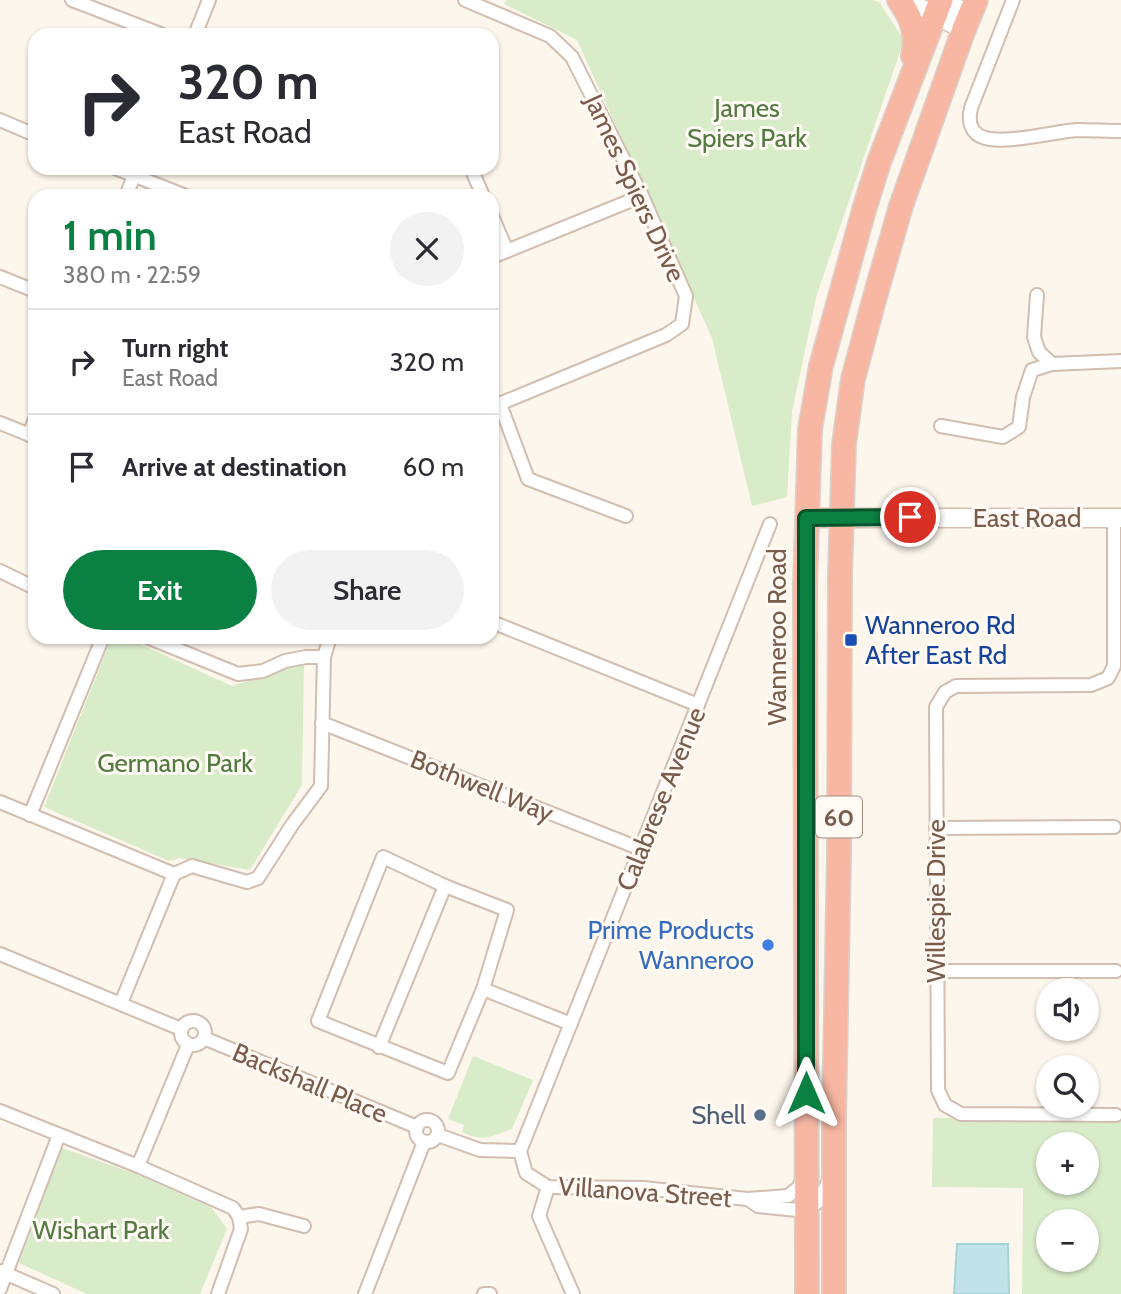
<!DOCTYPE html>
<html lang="en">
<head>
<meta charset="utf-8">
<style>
	body { margin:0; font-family:Cabin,sans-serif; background:#f2f2f3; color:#2b2b33; height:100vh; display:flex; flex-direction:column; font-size:26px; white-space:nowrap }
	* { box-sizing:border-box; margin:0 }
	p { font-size:23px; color:#7c7c81 }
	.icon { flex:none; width:38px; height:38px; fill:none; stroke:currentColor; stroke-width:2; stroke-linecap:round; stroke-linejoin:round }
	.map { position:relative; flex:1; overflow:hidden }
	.sheet { position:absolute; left:28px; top:189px; width:471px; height:455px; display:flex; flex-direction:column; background:#fff; border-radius:21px; box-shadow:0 2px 5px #0004 }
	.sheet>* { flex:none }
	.top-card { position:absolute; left:28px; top:28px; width:471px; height:147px; border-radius:21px; box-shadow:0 2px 5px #0004; background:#fff; color:#2b2b33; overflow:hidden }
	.fabs { position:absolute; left:1036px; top:978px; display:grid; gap:14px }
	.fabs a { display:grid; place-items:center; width:63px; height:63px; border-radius:50%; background:#fff; box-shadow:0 2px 5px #0004; font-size:35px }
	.pin { position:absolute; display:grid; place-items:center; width:60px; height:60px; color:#fff; margin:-30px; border:4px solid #fff; border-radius:50%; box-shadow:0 2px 7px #0007 }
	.me { position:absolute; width:77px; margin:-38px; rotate:0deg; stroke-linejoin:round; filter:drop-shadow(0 0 5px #0008) }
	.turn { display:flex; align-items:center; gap:24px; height:147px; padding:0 35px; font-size:32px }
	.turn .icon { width:91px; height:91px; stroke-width:2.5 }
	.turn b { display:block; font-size:49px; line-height:60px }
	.round { display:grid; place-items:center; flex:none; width:74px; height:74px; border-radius:37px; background:#f2f2f3 }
	.summary { display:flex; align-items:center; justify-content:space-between; height:119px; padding:0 35px }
	h1 { font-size:42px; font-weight:600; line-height:52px; color:#0b8043 }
	.primary-button { display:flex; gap:14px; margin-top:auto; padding:14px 35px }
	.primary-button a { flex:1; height:80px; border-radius:42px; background:#0b8043; color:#fff; font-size:28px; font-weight:600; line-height:80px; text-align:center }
	.primary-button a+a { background:#f2f2f3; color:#2b2b33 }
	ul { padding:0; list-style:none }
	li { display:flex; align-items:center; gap:21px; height:105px; padding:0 35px; border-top:2px solid #e1e1e2 }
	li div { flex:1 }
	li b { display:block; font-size:26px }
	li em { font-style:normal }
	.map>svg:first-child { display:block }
	.green { fill:#d8ecc9; fill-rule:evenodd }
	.water { fill:#bfe3e8; stroke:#a5d3da; stroke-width:2 }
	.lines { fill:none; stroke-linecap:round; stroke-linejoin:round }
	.street-casing { stroke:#d1beb0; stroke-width:16 }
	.secondary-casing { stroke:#d6c0b0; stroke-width:21 }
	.highway-casing { stroke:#dad1cd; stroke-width:26 }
	.street { stroke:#fff; stroke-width:12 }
	.secondary { stroke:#fff; stroke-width:18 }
	.highway { stroke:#f7b7a3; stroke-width:23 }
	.route-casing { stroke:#07532c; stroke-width:18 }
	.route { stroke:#0b8043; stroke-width:12 }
	.transit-dot { fill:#1a4fb4; stroke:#fffaf3; stroke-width:2.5 }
	.shop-dot { fill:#3f7fe0; stroke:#fffaf3; stroke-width:2.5 }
	.service-dot { fill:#5c6f8a; stroke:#fffaf3; stroke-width:2.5 }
	.labels { text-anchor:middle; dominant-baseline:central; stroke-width:6; stroke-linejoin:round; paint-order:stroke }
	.shield { fill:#fffaf3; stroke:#a28b7f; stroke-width:2 }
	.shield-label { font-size:24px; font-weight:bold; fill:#7a5c4d }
	.park-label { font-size:26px; fill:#537a41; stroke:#fffaf3 }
	.street-label { font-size:26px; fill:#7a5c4d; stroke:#fffaf3 }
	.transit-label { font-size:26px; fill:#164399; stroke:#fffaf3; text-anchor:start }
	.shop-label { font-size:26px; fill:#366cbe; stroke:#fffaf3; text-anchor:end }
	.service-label { font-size:26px; fill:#4e5e75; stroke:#fffaf3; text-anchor:end }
</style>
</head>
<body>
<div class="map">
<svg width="1121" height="1294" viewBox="0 0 1121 1294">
	<rect width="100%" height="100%" fill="#fdf6ec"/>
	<!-- green -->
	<g class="green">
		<polygon points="507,0 873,0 879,2 904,40 817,294 792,412 787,497 752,506 712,338 577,40 504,4"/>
		<polygon points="112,637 125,637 232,686 304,662 302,785 250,870 180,858 169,861 44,807"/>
		<path d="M473,1056L533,1080L512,1129C491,1137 483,1142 462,1132L464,1125L448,1119Z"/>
		<path d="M933,1118L1121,1119V1294H1022L1023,1188L932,1187ZM1048,1144H1087V1183H1048ZM1048,1222H1087V1260H1048Z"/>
		<polygon points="62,1148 133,1173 211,1207 227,1229 200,1294 87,1294 19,1263"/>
	</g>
	<!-- water -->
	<polygon class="water" points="957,1244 1008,1244 1009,1294 954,1294"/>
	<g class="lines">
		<defs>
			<g id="street">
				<polyline points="72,0 163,35"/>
				<polyline points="465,0 550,36 572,57 642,196 686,296 682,324 666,335 492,407"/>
				<path d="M1013,0L971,108C968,120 970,134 985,138C1008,144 1052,132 1077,130C1092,130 1107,131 1121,131"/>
				<polyline points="195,35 209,0"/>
				<polyline points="0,120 35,135"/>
				<polyline points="115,168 186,196"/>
				<polyline points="471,168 483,196"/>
				<polyline points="126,196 134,176"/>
				<polyline points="492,216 507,251"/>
				<polyline points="492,257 642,196"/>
				<polyline points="0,277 35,291"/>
				<polyline points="1037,295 1034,337 1039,352 1052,364 1121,361"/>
				<polyline points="500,404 528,479 626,516"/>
				<polyline points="0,423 35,437"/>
				<polyline points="941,426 1003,437 1019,427 1023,397 1032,370 1052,364"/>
				<polyline points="29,435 35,419"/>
				<polyline points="1114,518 1114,666 1108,678 1091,685 956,686 945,692 936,707 938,1090 945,1105 961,1114 1116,1115"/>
				<polyline points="0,571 35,588"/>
				<polyline points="492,622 698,705"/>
				<polyline points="147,637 238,674 263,671 285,661 306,657 324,657"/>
				<polyline points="322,723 641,849"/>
				<polyline points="0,802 174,874"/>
				<polyline points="30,815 103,637"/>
				<polyline points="936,828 1114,827"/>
				<polygon points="383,857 445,886 507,910 483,989 448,1073 318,1021"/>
				<polyline points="174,874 192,866 247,882 258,878 292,825 321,786 324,657 330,637"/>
				<polyline points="0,954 181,1029"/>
				<polyline points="936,971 1116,971"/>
				<polyline points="483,989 571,1024"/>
				<polyline points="121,1003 174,874"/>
				<circle cx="193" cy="1033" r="12"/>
				<polyline points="204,1038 417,1127"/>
				<polyline points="379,1047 445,886"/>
				<polyline points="0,1111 138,1166 233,1208 239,1217 241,1229 218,1294"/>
				<circle cx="427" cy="1131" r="11"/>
				<polyline points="438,1135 480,1150 520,1151"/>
				<polyline points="520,1151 770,524"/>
				<polyline points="520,1151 526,1173 548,1187 643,1188 747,1199 788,1196 798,1188 804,1177"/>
				<polyline points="138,1166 188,1045"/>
				<polyline points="548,1187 539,1216 573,1294"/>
				<polyline points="748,1199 758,1206 807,1211 819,1201 829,1180"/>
				<polyline points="239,1217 259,1214 304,1226"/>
				<polyline points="0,1271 53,1294"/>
				<polyline points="0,1289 59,1135"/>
				<polyline points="365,1294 424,1142"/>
				<polyline points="484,1294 490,1294"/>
			</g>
			<g id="secondary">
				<polyline points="903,0 964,29"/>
				<polyline points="941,0 970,15"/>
				<polyline points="806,518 1121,518"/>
			</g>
			<g id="highway">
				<path d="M899,0C912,18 917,33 913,56"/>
				<polyline points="807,1294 805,586 810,429 821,366 864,210 879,162 941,0"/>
				<polyline points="834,1294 834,1117 839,854 840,575 844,444 853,379 874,300 901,206 964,29 976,0"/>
			</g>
		</defs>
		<!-- street casing -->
		<use href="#street" class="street-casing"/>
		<!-- secondary casing -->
		<use href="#secondary" class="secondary-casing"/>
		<!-- highway casing -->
		<use href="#highway" class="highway-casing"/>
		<!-- street -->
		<use href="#street" class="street"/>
		<!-- secondary -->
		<use href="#secondary" class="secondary"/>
		<!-- highway -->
		<use href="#highway" class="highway"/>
	</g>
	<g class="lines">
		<defs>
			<polyline id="route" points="806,1093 806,518 910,517"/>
		</defs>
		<!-- route casing -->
		<use href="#route" class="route-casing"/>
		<!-- route -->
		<use href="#route" class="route"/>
	</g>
	<!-- markers -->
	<rect class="transit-dot" x="844" y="633" width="14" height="14" rx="3.5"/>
	<circle class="shop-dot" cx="768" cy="945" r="7"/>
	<circle class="service-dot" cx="760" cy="1115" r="7"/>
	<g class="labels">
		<!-- shield labels -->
		<rect class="shield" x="816" y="796.5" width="46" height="41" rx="5"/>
		<g class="shield-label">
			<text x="839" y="817">60</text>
		</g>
		<!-- park labels -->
		<g class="park-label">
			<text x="747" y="108">James<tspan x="747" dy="30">Spiers Park</tspan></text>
			<text x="175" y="763">Germano Park</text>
			<text x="101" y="1230">Wishart Park</text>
		</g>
		<!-- street labels -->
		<g class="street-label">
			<text transform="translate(635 188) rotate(65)">James Spiers Drive</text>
			<text x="1027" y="518">East Road</text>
			<text transform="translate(777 637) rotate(-90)">Wanneroo Road</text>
			<text transform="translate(482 786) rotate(22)">Bothwell Way</text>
			<text transform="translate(661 799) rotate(-68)">Calabrese Avenue</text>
			<text transform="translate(936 901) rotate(-90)">Willespie Drive</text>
			<text transform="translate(310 1083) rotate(23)">Backshall Place</text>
			<text transform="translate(645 1192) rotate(4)">Villanova Street</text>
		</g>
		<!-- transit labels -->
		<g class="transit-label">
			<text x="865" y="625">Wanneroo Rd<tspan x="865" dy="30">After East Rd</tspan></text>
		</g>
		<!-- shop labels -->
		<g class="shop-label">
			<text x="754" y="930">Prime Products<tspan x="754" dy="30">Wanneroo</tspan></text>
		</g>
		<!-- service labels -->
		<g class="service-label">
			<text x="746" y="1115">Shell</text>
		</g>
	</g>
</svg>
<div class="fabs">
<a><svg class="icon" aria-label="sound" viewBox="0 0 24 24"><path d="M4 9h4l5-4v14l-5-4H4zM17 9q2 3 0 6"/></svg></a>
<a><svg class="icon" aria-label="search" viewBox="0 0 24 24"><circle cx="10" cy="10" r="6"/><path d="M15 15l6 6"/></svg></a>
<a>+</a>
<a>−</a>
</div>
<div class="pin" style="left:910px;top:517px;background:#d93025"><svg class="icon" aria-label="arrive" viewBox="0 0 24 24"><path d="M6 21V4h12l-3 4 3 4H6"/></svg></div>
<svg class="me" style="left:806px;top:1093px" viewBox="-20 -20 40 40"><path d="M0-17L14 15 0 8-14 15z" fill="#0b8043" stroke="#fff" stroke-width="4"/></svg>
<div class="top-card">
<div class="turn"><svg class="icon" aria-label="right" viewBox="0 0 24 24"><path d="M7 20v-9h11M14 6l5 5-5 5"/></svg><div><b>320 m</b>East Road</div></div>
</div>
<section class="sheet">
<div class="summary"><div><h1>1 min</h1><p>380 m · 22:59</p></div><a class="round"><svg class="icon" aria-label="close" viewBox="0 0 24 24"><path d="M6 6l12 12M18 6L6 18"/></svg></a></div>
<ul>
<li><svg class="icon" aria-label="right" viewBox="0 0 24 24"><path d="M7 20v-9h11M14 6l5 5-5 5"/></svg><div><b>Turn right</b><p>East Road</p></div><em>320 m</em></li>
<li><svg class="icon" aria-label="arrive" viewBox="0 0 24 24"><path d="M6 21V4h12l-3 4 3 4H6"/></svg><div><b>Arrive at destination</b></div><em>60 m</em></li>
</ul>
<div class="primary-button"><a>Exit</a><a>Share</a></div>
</section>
</div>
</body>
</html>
